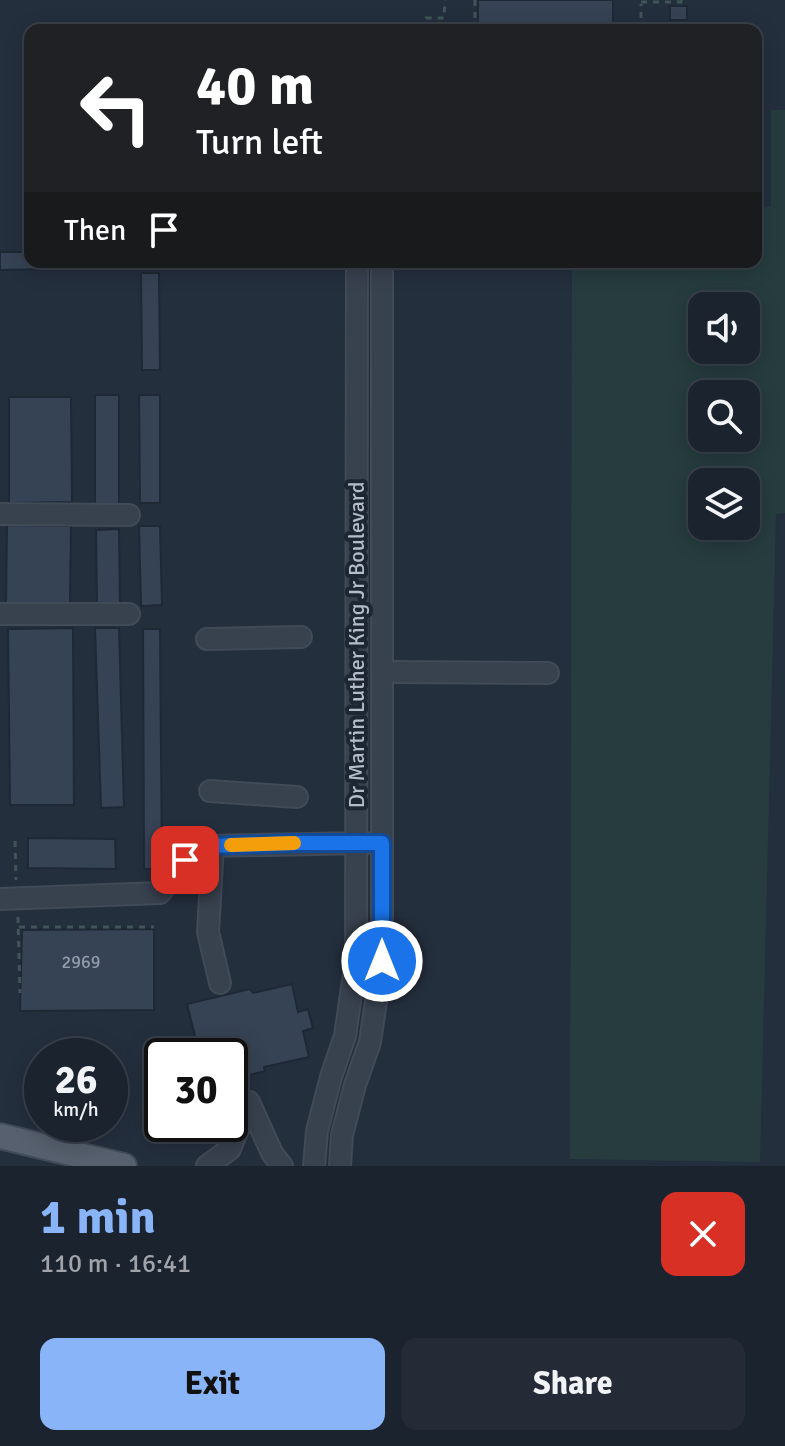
<!DOCTYPE html>
<html lang="en">
<head>
<meta charset="utf-8">
<style>
	body { margin:0; font-family:Signika,sans-serif; background:#242b36; color:#f1f3f6; height:100vh; display:flex; flex-direction:column; font-size:30px; white-space:nowrap }
	* { box-sizing:border-box; margin:0 }
	p { font-size:26px; color:#a0a4aa }
	.icon { flex:none; width:44px; height:44px; fill:none; stroke:currentColor; stroke-width:2; stroke-linecap:round; stroke-linejoin:round }
	.map { position:relative; height:1166px; overflow:hidden }
	.sheet { display:flex; flex-direction:column; background:#1b232e; flex:1 }
	.sheet>* { flex:none }
	.guide { position:absolute; left:24px; top:24px; width:738px; height:244px; border-radius:16px; box-shadow:0 4px 20px #0003,0 0 0 2px #39404a; background:#202124; color:#fff; overflow:hidden }
	.tools { position:absolute; left:688px; top:292px; display:grid; gap:16px }
	.tools a { display:grid; place-items:center; width:72px; height:72px; border-radius:16px; background:#1b232e; box-shadow:0 4px 20px #0003,0 0 0 2px #39404a; font-size:40px }
	.speed { position:absolute; left:24px; top:1038px; display:flex; gap:16px; font-size:40px; font-weight:700; text-align:center }
	.speed>* { display:grid; place-content:center; width:104px; height:104px; border-radius:50%; background:#1b232e; box-shadow:0 4px 20px #0003,0 0 0 2px #39404a; line-height:1 }
	.speed small { font-size:20px; font-weight:400 }
	.speed .limit { border:4px solid #111; border-radius:12px; background:#fff; color:#111 }
	.pin { position:absolute; display:grid; place-items:center; width:68px; height:68px; color:#fff; margin:-34px; border-radius:16px; box-shadow:0 4px 12px #0006 }
	.me { position:absolute; width:88px; margin:-44px; rotate:0deg; stroke-linejoin:round; filter:drop-shadow(0 0 6px #0008) }
	.turn { display:flex; align-items:center; gap:28px; height:168px; padding:0 40px; font-size:36px }
	.turn .icon { width:104px; height:104px; stroke-width:2.5 }
	.turn b { display:block; font-size:56px; line-height:68px }
	.then { display:flex; align-items:center; height:76px; padding:0 40px; background:#0003; gap:16px; font-size:30px }
	.round { display:grid; place-items:center; flex:none; width:84px; height:84px; border-radius:16px; background:#242b36 }
	.head { display:flex; align-items:center; justify-content:space-between; height:136px; padding:0 40px }
	h1 { font-size:48px; font-weight:700; line-height:60px; color:#8ab4f8 }
	.primary-button { display:flex; gap:16px; margin-top:auto; padding:16px 40px }
	.primary-button a { flex:1; height:92px; border-radius:16px; background:#8ab4f8; color:#111; font-size:32px; font-weight:700; line-height:92px; text-align:center }
	.primary-button a+a { background:#242b36; color:#f1f3f6 }
	.map>svg:first-child { display:block }
	.green { fill:#263c3f; fill-rule:evenodd }
	.building { fill:#364354; stroke:#1f2835; stroke-width:2 }
	.lines { fill:none; stroke-linecap:round; stroke-linejoin:round }
	.minor-casing { stroke:#414a57; stroke-width:24 }
	.major-casing { stroke:#414a57; stroke-width:28 }
	.path { stroke:#3f5557; stroke-width:3; stroke-dasharray:6 6; stroke-linecap:butt }
	.minor { stroke:#38414e; stroke-width:20 }
	.major { stroke:#56606e; stroke-width:24 }
	.route-casing { stroke:#114b97; stroke-width:20 }
	.route { stroke:#1a73e8; stroke-width:14 }
	.slow { stroke:#f59e0b; stroke-width:14 }
	.labels { text-anchor:middle; dominant-baseline:central; stroke-width:8; stroke-linejoin:round; paint-order:stroke }
	.number-label { font-size:18px; fill:#929caa }
	.street-label { font-size:22px; fill:#b4bcc9; stroke:#1d2633 }
</style>
</head>
<body>
<div class="map">
<svg width="785" height="1166" viewBox="0 0 785 1166">
	<rect width="100%" height="100%" fill="#242f3e"/>
	<!-- green -->
	<path class="green" d="M771,110H785V513L776,514L760,1162L570,1159L572,262H756V207L771,206ZM702,306H746V350H702ZM702,394H746V438H702ZM702,482H746V526H702Z"/>
	<!-- building -->
	<g class="building">
		<polygon points="478,0 613,0 613,30 541,30 541,26 478,24"/>
		<rect x="670" y="6" width="17" height="14"/>
		<polygon points="0,252 30,252 30,262 143,262 143,267 0,270"/>
		<polygon points="141,273 159,273 160,370 142,370"/>
		<rect x="95" y="395" width="24" height="109"/>
		<polygon points="139,395 160,395 160,503 140,503"/>
		<polygon points="9,397 71,397 72,502 9,503"/>
		<polygon points="7,525 71,526 70,603 6,603"/>
		<polygon points="139,526 160,526 162,605 141,606"/>
		<polygon points="119,529 120,605 97,606 96,530"/>
		<polygon points="73,628 74,805 10,805 8,629"/>
		<polygon points="95,628 119,628 124,807 101,808"/>
		<polygon points="143,629 160,629 162,869 144,869"/>
		<polygon points="28,838 115,839 116,869 28,868"/>
		<polygon points="154,929 154,1010 20,1011 22,930"/>
		<polygon points="292,984 298,1012 308,1009 313,1028 303,1031 309,1057 264,1067 265,1071 230,1080 230,1056 200,1056 187,1004 250,989 253,993"/>
	</g>
	<g class="lines">
		<defs>
			<g id="minor">
				<polyline points="0,514 129,515"/>
				<polyline points="0,614 129,614"/>
				<polyline points="207,639 301,637"/>
				<polyline points="393,672 548,673"/>
				<polyline points="210,791 297,797"/>
				<polyline points="213,846 208,932 220,983"/>
				<polyline points="0,899 160,893 185,860 208,846 366,843"/>
				<polyline points="207,1166 230,1149 249,1102 272,1153 282,1166"/>
				<polyline points="314,1166 317,1131 331,1077 345,1036 356,960 357,262"/>
				<polyline points="340,1166 342,1135 355,1085 370,1042 382,961 382,262"/>
			</g>
			<polyline id="major" points="0,1136 124,1166"/>
		</defs>
		<!-- minor casing -->
		<use href="#minor" class="minor-casing"/>
		<!-- major casing -->
		<use href="#major" class="major-casing"/>
		<!-- path -->
		<g class="path">
			<polyline points="641,2 681,2 681,0"/>
			<polyline points="423,30 426,18 444,18 445,0"/>
			<polyline points="475,30 475,0"/>
			<polyline points="641,30 641,4"/>
			<polyline points="15,841 16,880"/>
			<polyline points="18,917 20,993"/>
			<polyline points="19,927 154,927"/>
		</g>
		<!-- minor -->
		<use href="#minor" class="minor"/>
		<!-- major -->
		<use href="#major" class="major"/>
	</g>
	<g class="lines">
		<defs>
			<polyline id="route" points="185,860 208,846 296,843 382,843 382,961"/>
		</defs>
		<!-- route casing -->
		<use href="#route" class="route-casing"/>
		<!-- route -->
		<use href="#route" class="route"/>
		<!-- slow -->
		<polyline class="slow" points="231,845 294,843"/>
	</g>
	<g class="labels">
		<!-- number labels -->
		<g class="number-label">
			<text x="81" y="962">2969</text>
		</g>
		<!-- street labels -->
		<g class="street-label">
			<text transform="translate(356 645) rotate(-90)">Dr Martin Luther King Jr Boulevard</text>
		</g>
	</g>
</svg>
<div class="tools">
<a><svg class="icon" aria-label="sound" viewBox="0 0 24 24"><path d="M4 9h4l5-4v14l-5-4H4zM17 9q2 3 0 6"/></svg></a>
<a><svg class="icon" aria-label="search" viewBox="0 0 24 24"><circle cx="10" cy="10" r="6"/><path d="M15 15l6 6"/></svg></a>
<a><svg class="icon" aria-label="layers" viewBox="0 0 24 24"><path d="M12 4l9 5-9 5-9-5zM3 14l9 5 9-5"/></svg></a>
</div>
<div class="speed"><div>26<small>km/h</small></div><div class="limit">30</div></div>
<div class="pin" style="left:185px;top:860px;background:#d93025"><svg class="icon" aria-label="arrive" viewBox="0 0 24 24"><path d="M6 21V4h12l-3 4 3 4H6"/></svg></div>
<svg class="me" style="left:382px;top:961px" viewBox="-20 -20 40 40"><circle r="17" fill="#1a73e8" stroke="#fff" stroke-width="3"/><path d="M0-11L8 9 0 5-8 9z" fill="#fff"/></svg>
<div class="guide">
<div class="turn"><svg class="icon" aria-label="left" viewBox="0 0 24 24"><path d="M17 20v-9H6M10 6l-5 5 5 5"/></svg><div><b>40 m</b>Turn left</div></div>
<div class="then">Then<svg class="icon" aria-label="arrive" viewBox="0 0 24 24"><path d="M6 21V4h12l-3 4 3 4H6"/></svg></div>
</div>
</div>
<section class="sheet">
<div class="head"><div><h1>1 min</h1><p>110 m · 16:41</p></div><a class="round" style="background:#d93025;color:#fff"><svg class="icon" aria-label="close" viewBox="0 0 24 24"><path d="M6 6l12 12M18 6L6 18"/></svg></a></div>
<div class="primary-button"><a>Exit</a><a>Share</a></div>
</section>
</body>
</html>
